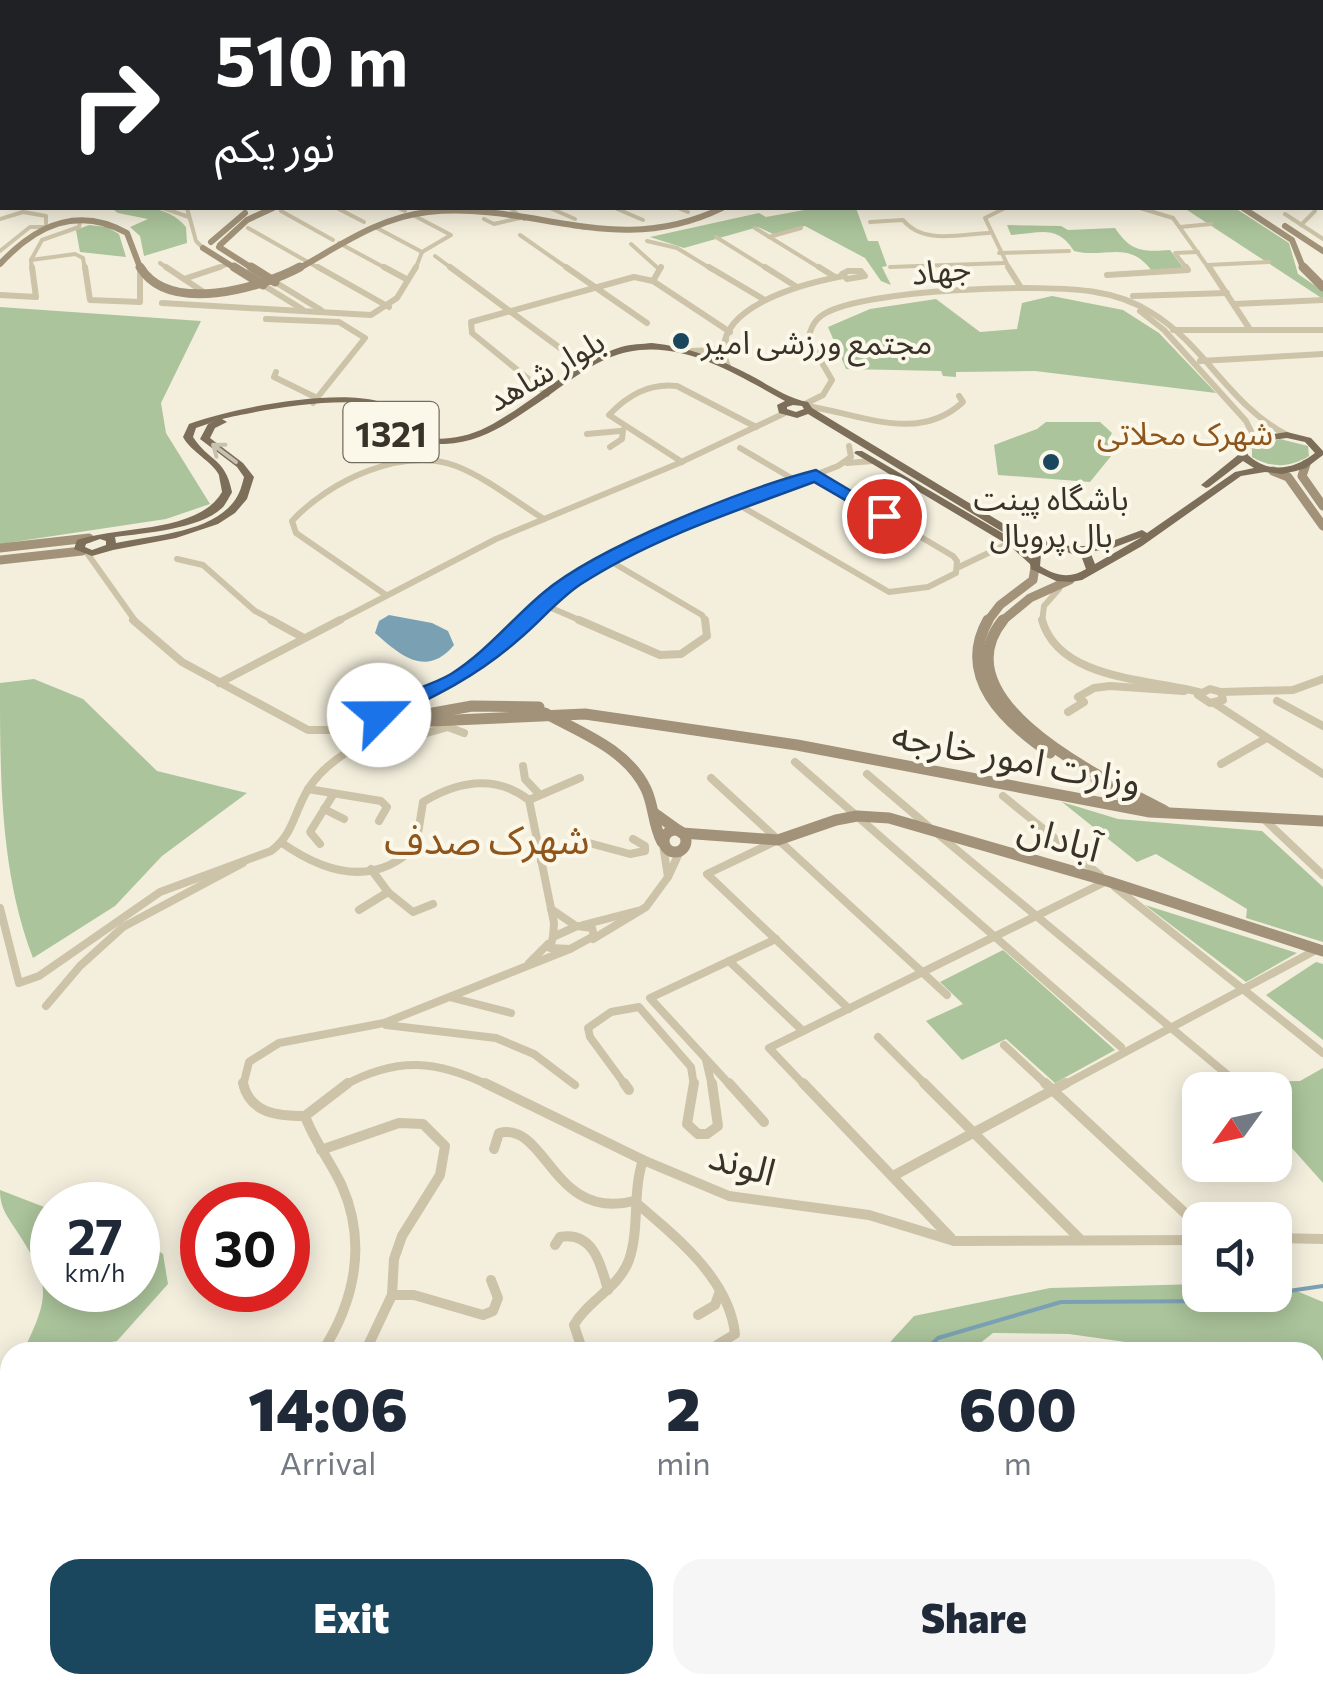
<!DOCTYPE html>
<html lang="en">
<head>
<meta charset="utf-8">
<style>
	body { margin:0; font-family:Commissioner,"Noto Sans Arabic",sans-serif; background:#f6f6f7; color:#1f2937; height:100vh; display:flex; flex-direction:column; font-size:38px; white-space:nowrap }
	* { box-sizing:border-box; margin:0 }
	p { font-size:32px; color:#747a83 }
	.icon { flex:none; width:55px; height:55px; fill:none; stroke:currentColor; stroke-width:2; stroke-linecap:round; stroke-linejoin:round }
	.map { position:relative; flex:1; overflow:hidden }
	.drawer { position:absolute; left:0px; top:1342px; width:1325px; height:352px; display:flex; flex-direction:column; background:#fff; border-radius:30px 30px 0 0; box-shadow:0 5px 25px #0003 }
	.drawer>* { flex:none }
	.banner { position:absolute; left:0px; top:0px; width:1325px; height:210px; box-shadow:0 5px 25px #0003; background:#202124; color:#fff; overflow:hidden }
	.needle { width:65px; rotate:237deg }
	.buttons { position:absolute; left:1182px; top:1072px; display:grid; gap:20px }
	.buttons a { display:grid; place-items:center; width:110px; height:110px; border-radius:20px; background:#fff; box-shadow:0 5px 25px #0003; font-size:50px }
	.speed { position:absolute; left:30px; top:1182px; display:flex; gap:20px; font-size:50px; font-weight:700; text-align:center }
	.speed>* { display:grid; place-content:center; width:130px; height:130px; border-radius:50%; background:#fff; box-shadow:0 5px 25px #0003; line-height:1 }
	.speed small { font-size:25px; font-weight:400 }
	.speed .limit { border:15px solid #d22; background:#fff; color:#111 }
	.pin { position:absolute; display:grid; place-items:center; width:85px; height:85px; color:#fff; margin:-42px; border:5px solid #fff; border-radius:50%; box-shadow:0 2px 10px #0007 }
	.me { position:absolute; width:110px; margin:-55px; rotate:67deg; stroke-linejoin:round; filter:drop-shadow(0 0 8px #0008) }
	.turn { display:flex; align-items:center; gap:35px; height:210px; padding:0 50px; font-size:45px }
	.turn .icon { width:130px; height:130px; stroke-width:2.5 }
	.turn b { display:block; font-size:70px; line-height:85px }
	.eta { display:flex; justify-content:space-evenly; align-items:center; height:170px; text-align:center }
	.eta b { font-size:60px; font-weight:800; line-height:70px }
	.cta { display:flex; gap:20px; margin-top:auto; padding:20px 50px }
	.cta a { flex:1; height:115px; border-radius:30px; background:#1b475e; color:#fff; font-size:40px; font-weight:800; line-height:115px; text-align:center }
	.cta a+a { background:#f6f6f7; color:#1f2937 }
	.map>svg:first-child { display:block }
	.green { fill:#abc49b }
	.water { fill:#7aa1b3 }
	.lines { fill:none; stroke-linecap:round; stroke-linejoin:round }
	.stream { stroke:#7aa1b3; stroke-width:4 }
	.street-far3 { stroke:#cdc3a8; stroke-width:4 }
	.street-far2 { stroke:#cdc3a8; stroke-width:6 }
	.street-far1 { stroke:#cdc3a8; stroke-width:8 }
	.street { stroke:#cdc3a8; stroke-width:10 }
	.secondary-far2 { stroke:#a19279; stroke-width:6 }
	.secondary-far1 { stroke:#a19279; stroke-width:9 }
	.secondary { stroke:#a19279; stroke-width:11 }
	.primary { fill:#7c6e59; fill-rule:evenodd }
	.oneway { stroke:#c8c1b0 }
	.route { fill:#1a73e8; stroke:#114b97; stroke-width:2.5 }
	.poi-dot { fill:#1b475e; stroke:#fbf8ea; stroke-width:4 }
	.labels { text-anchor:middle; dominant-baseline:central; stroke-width:8; stroke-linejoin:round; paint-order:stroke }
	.far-street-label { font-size:32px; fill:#393228; stroke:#fbf8ea }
	.far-poi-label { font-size:32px; fill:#393228; stroke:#fbf8ea; text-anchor:start }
	.far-neighbourhood-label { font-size:32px; fill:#8e561c; stroke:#fbf8ea }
	.shield { fill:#fbf8ea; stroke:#736d62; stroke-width:2.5 }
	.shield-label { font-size:35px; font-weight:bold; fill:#393228 }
	.street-label { font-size:38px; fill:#393228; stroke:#fbf8ea }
	.neighbourhood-label { font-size:40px; fill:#8e561c; stroke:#fbf8ea }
</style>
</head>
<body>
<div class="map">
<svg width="1323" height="1694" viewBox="0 0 1323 1694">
	<rect width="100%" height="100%" fill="#f4efdd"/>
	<!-- green -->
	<g class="green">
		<path d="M111,208C138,207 167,204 186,227L187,243L144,256L140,236L130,227L148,219L118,213Z"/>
		<polygon points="815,208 856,208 868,241 878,241 887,266 882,267 891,285 881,281 865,258 805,226 773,234 758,227 684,248 650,237 759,213 766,217"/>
		<polygon points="1184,208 1235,208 1289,243 1298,274 1323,291 1323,299"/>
		<polygon points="89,225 107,227 119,234 126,257 80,252 76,230"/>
		<path d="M1007,225L1061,226L1068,230L1115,228C1131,252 1143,252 1170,250L1185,270L1152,271C1128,239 1106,259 1074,251C1057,224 1040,233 1011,235Z"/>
		<polygon points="1052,296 1123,310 1159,333 1216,393 1035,371 956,372 956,377 943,376 941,371 846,369 828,327 870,309 936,299 980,332 1017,329 1022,303"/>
		<polygon points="0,307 201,321 161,403 166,433 210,504 166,519 0,544"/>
		<polygon points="1046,422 1100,422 1112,433 1107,442 1116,450 1090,482 998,475 994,445 1037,429"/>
		<path d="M1280,439L1308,446L1309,456C1290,468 1271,468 1252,457V448Z"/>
		<path d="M34,679L83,699L157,771L247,793L162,856L115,906L33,958C0,872 0,776 0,683Z"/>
		<polygon points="1062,802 1118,819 1262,831 1323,887 1323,942 1246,918 1247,909 1156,854 1137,862"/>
		<polygon points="1145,905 1297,953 1246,982"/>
		<polygon points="1003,950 1115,1050 1055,1083 1006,1039 962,1060 926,1021 963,1004 940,982"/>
		<polygon points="1316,962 1323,964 1323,1040 1266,995"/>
		<polygon points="1323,1068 1323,1183 1275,1129 1275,1090 1241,1090 1233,1082 1300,1081"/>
		<path d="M0,1190L52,1210V1290H138V1238L163,1254L168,1284L117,1341L58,1352H23C49,1297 52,1286 18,1233C8,1217 0,1209 0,1190Z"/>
		<polygon points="1275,1282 1323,1302 1323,1405 1315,1402 1315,1352 1196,1352 1069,1334 993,1333 969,1352 881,1352 914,1316 1050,1288 1200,1284 1200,1295 1275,1295"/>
		<polygon points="23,1685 548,1685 551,1694 12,1694"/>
	</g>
	<!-- water -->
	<path class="water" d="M389,615L432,623L448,631L454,645C426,679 399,654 375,633L379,621Z"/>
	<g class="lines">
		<!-- stream -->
		<g class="stream">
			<polyline points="1275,1293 1323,1286"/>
			<polyline points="924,1352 938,1338 1061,1302 1224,1301 1265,1295"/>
			<polyline points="188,1694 227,1685"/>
		</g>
		<!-- street-far3 -->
		<g class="street-far3">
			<polyline points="886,0 891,2"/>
			<polyline points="1134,0 1140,2"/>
			<polyline points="1022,2 1043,2"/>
			<polyline points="0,72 2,79"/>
			<polyline points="163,208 189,217"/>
			<polyline points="187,208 196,241 203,248"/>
			<polyline points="337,208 364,222"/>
			<polyline points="398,208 405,211"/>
			<polyline points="510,208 524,219"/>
			<polyline points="550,208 575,219"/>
			<polyline points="615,208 643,220"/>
			<polyline points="678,208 688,212"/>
			<polyline points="1005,208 985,218 1010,270"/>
			<polyline points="1140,208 1173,218 1210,270"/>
			<polyline points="281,211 333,240"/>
			<polyline points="411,214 451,235 422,252"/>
			<polyline points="1285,214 1323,239"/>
			<polyline points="0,219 23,212 46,216 46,224"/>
			<polyline points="484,219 494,224 520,218"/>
			<path d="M870,222L903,220C923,245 960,234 989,233"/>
			<polyline points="1301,225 1315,211"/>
			<polyline points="1180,227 1211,224"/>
			<polyline points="248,228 322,270"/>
			<polyline points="377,228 422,252"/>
			<polyline points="755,228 823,270"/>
			<polyline points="520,235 570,270"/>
			<polyline points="716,237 769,270"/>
			<polyline points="769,237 801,228"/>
			<polyline points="647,241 677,248 713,270"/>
			<polyline points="339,243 389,270"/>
			<polyline points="631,244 660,270"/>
			<polyline points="0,251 30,227 50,227"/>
			<polyline points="999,253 1069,251"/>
			<polyline points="435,256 454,270"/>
			<polyline points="31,260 42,240 79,227 80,222"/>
			<polyline points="160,263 170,270"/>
			<polyline points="1207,265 1269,262"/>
			<polyline points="890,267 1005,263"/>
			<polyline points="32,270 31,260 75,254 83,258 85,270"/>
			<polyline points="212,270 229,264"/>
			<polyline points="415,270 422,252"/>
			<polyline points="1188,270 1175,253 1198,252"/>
		</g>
		<!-- street-far2 -->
		<g class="street-far2">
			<polyline points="85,267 90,300 140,302 140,270"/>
			<polyline points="166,267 184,279"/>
			<polyline points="318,267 389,307"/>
			<polyline points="384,267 408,280"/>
			<polyline points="450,267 560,348"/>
			<polyline points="566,267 647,323"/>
			<polyline points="709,267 763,299"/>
			<polyline points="765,267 797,287"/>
			<polyline points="819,267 835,277"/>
			<polyline points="1008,267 1020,286"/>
			<polyline points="1209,267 1249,328"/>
			<polygon points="848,271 861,271 865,276 847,279 842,274"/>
			<polyline points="1107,275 1188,270 1186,267"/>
			<polyline points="653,281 661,267"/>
			<polyline points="275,282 321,310"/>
			<polyline points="263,285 302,309"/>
			<polyline points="202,291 184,279 220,267"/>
			<polyline points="0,295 36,297 32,267"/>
			<polyline points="1133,296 1227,293"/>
			<polyline points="162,303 371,315 397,298 416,267"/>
			<polyline points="1235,304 1323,300"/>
			<polyline points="1140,311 1164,330 1246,421 1252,433 1250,444"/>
			<polyline points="266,319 339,322 365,338 313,403"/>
			<polyline points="1173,330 1323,330"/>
			<polyline points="692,351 713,350 727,342"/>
			<polyline points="1200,361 1323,354"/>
			<path d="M728,366C703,308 806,283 843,276"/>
			<polyline points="276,372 274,377 317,398"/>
			<polyline points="547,394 472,333 471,322 634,277 653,281 730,332"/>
			<path d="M805,404L823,395L832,380L808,339C811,328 814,320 824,314C865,289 1045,283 1095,292C1115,295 1135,302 1152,313C1205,345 1229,405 1287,435"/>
			<path d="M807,406C860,414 918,444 963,402L959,396"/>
			<polyline points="587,434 620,431"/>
			<polyline points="610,447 622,439 623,430"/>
			<polyline points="740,448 798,482"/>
			<path d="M682,462L609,415C628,395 649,383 677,386L756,427"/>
			<polyline points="847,463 873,461"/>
			<polyline points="739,505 889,592 928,587 956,573 957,561 953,556 816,475"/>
			<polyline points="87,553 136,622"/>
			<polyline points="177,559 203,565 255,611 276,622"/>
			<polyline points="610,561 702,615 706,622"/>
			<polyline points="959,567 1003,546"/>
			<path d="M386,595L296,533L292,521C329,481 402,446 456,466C487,478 516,502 544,519"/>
			<polyline points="542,604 584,622"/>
			<polyline points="336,622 496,539 677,464 785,413"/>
			<path d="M525,622C604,543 735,507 838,466L851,457L849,446"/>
			<polyline points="1042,622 1044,606 1059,589"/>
		</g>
		<!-- street-far1 -->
		<g class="street-far1">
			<polyline points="133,620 182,662 308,730 341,730 423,697 457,679 527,620"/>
			<polyline points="271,620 304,638"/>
			<polyline points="579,620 660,655 681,654 707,636 705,620"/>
			<path d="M1042,620C1059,680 1149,679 1199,692"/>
			<polyline points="219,683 340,620"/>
			<polygon points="1210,689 1221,692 1223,700 1210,703 1198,695"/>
			<polyline points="1221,692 1293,690 1323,679"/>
			<polyline points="1277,701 1323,726"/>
			<polyline points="1214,703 1323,774"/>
			<polyline points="1068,712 1084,702 1078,697 1094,688 1110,686 1184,691"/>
			<polyline points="416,736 448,727 464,733"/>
			<polyline points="795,762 1121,1047"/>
			<polyline points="1221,764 1265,739"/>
			<polyline points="523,766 525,779 540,795"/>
			<polyline points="867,774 928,826"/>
			<polyline points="711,778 947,995"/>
			<polyline points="308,789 381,801 387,807 379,821"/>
			<polyline points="1003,796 1100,875"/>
			<polyline points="529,800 580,778"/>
			<polyline points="324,809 344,819"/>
			<polyline points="1264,819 1323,875"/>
			<polyline points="939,835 1229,1076"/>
			<polyline points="774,842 707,874 849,1009"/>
			<path d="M282,843C325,873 374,888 416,846L423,802C458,781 495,774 529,800L554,923L553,937"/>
			<polyline points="320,844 310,832 333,795"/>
			<polyline points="663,845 668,877 681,849"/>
			<polyline points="541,861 589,843 630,854 645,851 645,846 633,839"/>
			<polyline points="1115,887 1323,1053"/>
			<polyline points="388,892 413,912 433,904"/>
			<path d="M0,908L19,983L39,976L160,892L271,851C293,835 294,813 307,791C329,754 373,738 411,722"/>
			<polyline points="551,909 576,926"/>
			<polyline points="359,910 388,892 371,869"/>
			<polyline points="583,925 637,911"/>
			<polygon points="577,926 592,928 594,936 570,949 550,948 553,937"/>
			<polyline points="593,939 646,907 668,877"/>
			<polyline points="729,961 803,1031"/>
			<polyline points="529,963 548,944"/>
			<polyline points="453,998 511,1013"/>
			<polyline points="46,1006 80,966 123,927 243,863"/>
			<polyline points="386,1025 496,1038 534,1054 575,1085"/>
			<polyline points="878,1037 927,1086"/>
			<polyline points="1004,1045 1048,1086"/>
			<polyline points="706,1060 712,1086"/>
			<polyline points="243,1086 249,1062 279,1043 384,1023 570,949"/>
			<path d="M343,1086C397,1056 437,1060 490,1086"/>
			<polyline points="626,1086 590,1037 588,1028 611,1012 639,1007 691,1067 694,1086"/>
			<polyline points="731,1086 650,998 776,939"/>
			<polyline points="805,1086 769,1048 1107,881"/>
			<polyline points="1062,1086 1316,950"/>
		</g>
		<!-- street -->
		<g class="street">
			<path d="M243,1083C250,1114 278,1116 305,1116"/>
			<polyline points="485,1083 643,1160 729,1196 869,1215 954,1241 1200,1240"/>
			<polyline points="624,1083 629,1090"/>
			<polyline points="694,1083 687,1124 698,1134 707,1134 718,1126 712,1083"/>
			<polyline points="729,1083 764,1122"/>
			<polyline points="803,1083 951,1238"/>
			<polyline points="924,1083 1079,1238"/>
			<polyline points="1045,1083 1187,1215"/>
			<polyline points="305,1116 348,1083"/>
			<path d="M305,1116C314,1141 331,1162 342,1186C367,1243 355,1301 322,1352"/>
			<path d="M494,1149L499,1133C547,1121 552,1222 634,1201C675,1236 729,1278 735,1334L717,1345"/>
			<polyline points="321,1150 399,1123 423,1124 445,1146 440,1175 402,1236 394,1259 392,1295 365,1352"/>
			<polyline points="893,1176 1066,1083"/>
			<polyline points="1275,1238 1323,1239"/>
			<path d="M555,1245L560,1237C593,1231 601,1264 608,1290"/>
			<polyline points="392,1295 414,1295 483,1315 493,1311 498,1298 491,1280"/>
			<polyline points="698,1315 715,1305 720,1291"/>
			<path d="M583,1352L574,1325C588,1300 619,1288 629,1260C640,1228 632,1193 643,1160"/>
			<polyline points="1315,1422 1323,1426"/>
			<polyline points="1315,1517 1323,1522"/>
			<polyline points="1054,1685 1059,1694"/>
			<polyline points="1112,1685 1120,1694"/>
			<polyline points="1133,1685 1142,1694"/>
			<polyline points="1186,1685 1195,1694"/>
			<polyline points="1003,1694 1009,1689"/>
		</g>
		<!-- secondary-far2 -->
		<g class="secondary-far2">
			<polyline points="935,0 939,2"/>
			<polyline points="1240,0 1300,2"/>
			<polyline points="1243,208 1292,240 1304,270"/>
			<polyline points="1285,226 1323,251"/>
			<polyline points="211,242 245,213"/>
			<polyline points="220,245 247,220 273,208"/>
			<polyline points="219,247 255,270"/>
			<polyline points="203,248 238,270"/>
			<path d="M0,264C35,226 77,205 127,233L141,270"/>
			<path d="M296,270C338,247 379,217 428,212C535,201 615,260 722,208"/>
		</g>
		<!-- secondary-far1 -->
		<g class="secondary-far1">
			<path d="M140,267C169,315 261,288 300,267"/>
			<polyline points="234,267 263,285"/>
			<polyline points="251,267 275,282"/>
			<polyline points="1303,267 1323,287"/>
			<polyline points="1306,464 1302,476 1323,506"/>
			<polyline points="1273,471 1288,477 1323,526"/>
			<polyline points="0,548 89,538"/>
			<polyline points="0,560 82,551"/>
			<polyline points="987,622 1000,605 1033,580 1035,567"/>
			<polyline points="1001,622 1030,598 1070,580"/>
		</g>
		<!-- secondary -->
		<g class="secondary">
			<path d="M988,620C956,677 1005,722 1050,753"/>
			<path d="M1003,620C936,703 1111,782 1165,811"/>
			<polyline points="433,713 472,706 539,707"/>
			<path d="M545,713C581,733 627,749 646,789C654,806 653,825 662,842"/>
			<polyline points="411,722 585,714 797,745 1150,812 1323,821"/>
			<polyline points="1096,780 1141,807"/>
			<polyline points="654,813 682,833 778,840 836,820 857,816 889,818 1107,881 1323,951"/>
			<circle cx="675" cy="841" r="11"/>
		</g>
		<!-- primary -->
		<g class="primary">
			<path d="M652,343C688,347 718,358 750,375C769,385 787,398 808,402L812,408L1014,530L1073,547L1104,544L1142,530L1147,533L1235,472L1254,468L1243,461L1209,487L1206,488L1201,485L1238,455L1239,448L1259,436L1287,432L1311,438L1323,451V455L1306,468L1296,471L1282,474L1265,472L1241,476L1142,546L1082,580L1071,582L1056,581L1031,569L1030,564L1010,546L854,453L856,451H862L1018,542L1031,554L1032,551L1048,547L1006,534L808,414L797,418L779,413L777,405L785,401C730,371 670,331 606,359C579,371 554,393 529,409C503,427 477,443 445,444C396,446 407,418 374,406C345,395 254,411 222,419L227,422L215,428L210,438L243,463L254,477L247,499L235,513L218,524L176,538L113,550L92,556L74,549L77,540C118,526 199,533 222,492C222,490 219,477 219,475C212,461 192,453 183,437L189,424C232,408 333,389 377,401C415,411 402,449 462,436C482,432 500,420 517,409C550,387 582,359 621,347C631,344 642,344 652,343ZM793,405L802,406L804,409L796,412L787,409V407ZM216,421L208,424L200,439L237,467L244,477C242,485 240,493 235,500C212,533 153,535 116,543L115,537C145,533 203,529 224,506C224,506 232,493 232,492C225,457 209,462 193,437L196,428ZM1287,438L1305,442L1315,453C1293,470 1269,474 1248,455L1247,451L1264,441ZM1142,537L1095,564L1091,554L1086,552L1110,549ZM100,539L106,541V545L92,550L85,547L86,544ZM1062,550L1082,558L1086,569C1070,579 1056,576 1040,566L1041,555Z"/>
			<path d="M350,403C376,408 396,429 418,443L413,446C388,437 373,414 347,408L345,406Z"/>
		</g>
	</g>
	<!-- one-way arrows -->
	<defs><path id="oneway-shaft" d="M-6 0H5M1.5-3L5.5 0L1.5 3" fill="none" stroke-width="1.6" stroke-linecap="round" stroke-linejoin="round" transform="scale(2.5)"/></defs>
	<use class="oneway" href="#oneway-shaft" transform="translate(224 453) rotate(-143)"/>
	<!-- route -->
	<path class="route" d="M816,470L893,516L891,519H878L814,482C736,511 652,538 581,584C557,600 540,622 518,640C477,676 436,696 387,719L379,721L369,715C389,694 426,689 451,674C486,652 512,619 543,593C597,547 746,488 816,470Z"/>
	<!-- markers -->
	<g class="poi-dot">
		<circle cx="681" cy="341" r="10"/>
		<circle cx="1051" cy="462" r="10"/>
	</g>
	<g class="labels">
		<!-- far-street labels -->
		<g class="far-street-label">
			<text transform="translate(941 269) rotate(-6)">جهاد</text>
			<text transform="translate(545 369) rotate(-30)">بلوار شاهد</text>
		</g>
		<!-- far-poi labels -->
		<g class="far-poi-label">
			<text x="701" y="341">مجتمع ورزشی امیر</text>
			<text x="1051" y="497" text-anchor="middle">باشگاه پینت<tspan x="1051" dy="37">بال پروبال</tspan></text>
		</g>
		<!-- far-neighbourhood labels -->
		<g class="far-neighbourhood-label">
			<text x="1185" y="432">شهرک محلاتی</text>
		</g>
		<!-- shield labels -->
		<rect class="shield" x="343.5" y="402" width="95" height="60" rx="8"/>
		<g class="shield-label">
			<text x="391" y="432">1321</text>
		</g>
		<!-- street labels -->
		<g class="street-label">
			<text transform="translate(1017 756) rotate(11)">وزارت امور خارجه</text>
			<text transform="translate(1060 836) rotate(16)">آبادان</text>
			<text transform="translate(743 1162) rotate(16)">الوند</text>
		</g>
		<!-- neighbourhood labels -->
		<g class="neighbourhood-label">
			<text x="487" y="837">شهرک صدف</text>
		</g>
	</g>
</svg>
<div class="buttons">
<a><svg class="needle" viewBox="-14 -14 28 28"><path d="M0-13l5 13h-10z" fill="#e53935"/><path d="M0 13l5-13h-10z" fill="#747a83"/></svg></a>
<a><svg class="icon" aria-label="sound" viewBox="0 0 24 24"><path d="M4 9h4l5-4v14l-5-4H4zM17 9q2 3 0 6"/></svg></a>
</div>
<div class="speed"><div>27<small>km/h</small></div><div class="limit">30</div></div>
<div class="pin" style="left:884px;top:516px;background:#d93025"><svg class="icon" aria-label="arrive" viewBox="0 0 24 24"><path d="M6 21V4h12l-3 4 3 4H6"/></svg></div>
<svg class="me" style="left:379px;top:715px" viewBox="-20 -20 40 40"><circle r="19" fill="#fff"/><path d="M0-13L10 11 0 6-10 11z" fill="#1a73e8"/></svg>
<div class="banner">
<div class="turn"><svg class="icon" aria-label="right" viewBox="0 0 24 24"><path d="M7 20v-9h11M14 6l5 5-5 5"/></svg><div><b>510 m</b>نور یکم</div></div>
</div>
<section class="drawer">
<div class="eta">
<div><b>14:06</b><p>Arrival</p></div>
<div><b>2</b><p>min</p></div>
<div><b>600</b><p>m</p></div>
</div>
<div class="cta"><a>Exit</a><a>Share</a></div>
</section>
</div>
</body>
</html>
